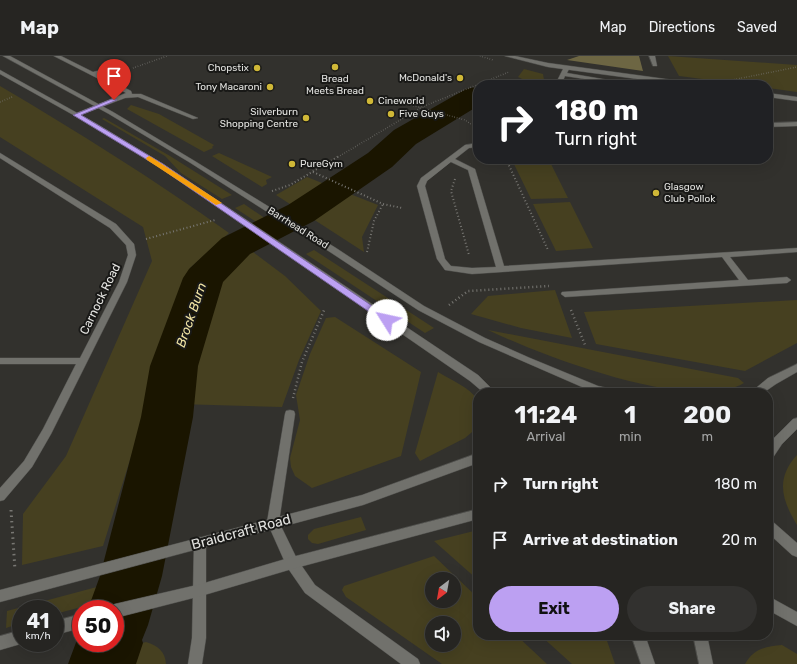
<!DOCTYPE html>
<html lang="en">
<head>
<meta charset="utf-8">
<style>
	body { margin:0; font-family:Rubik,sans-serif; background:#32312f; color:#f1f3f6; height:100vh; display:flex; flex-direction:column; font-size:15px; white-space:nowrap }
	* { box-sizing:border-box; margin:0 }
	p { font-size:13px; color:#a4a5a5 }
	.icon { flex:none; width:22px; height:22px; fill:none; stroke:currentColor; stroke-width:2; stroke-linecap:round; stroke-linejoin:round }
	.map { position:relative; flex:1; overflow:hidden }
	.sheet { position:absolute; left:473px; top:332px; width:300px; height:252px; display:flex; flex-direction:column; background:#262522; border-radius:16px; box-shadow:0 4px 16px #0002,0 0 0 1px #424240 }
	.sheet>* { flex:none }
	.guide { position:absolute; left:473px; top:24px; width:300px; height:84px; border-radius:16px; box-shadow:0 4px 16px #0002,0 0 0 1px #424240; background:#202124; color:#fff; overflow:hidden }
	.needle { width:26px; rotate:211deg }
	.fabs { position:absolute; left:425px; top:516px; display:grid; gap:8px }
	.fabs a { display:grid; place-items:center; width:36px; height:36px; border-radius:50%; background:#262522; box-shadow:0 4px 16px #0002,0 0 0 1px #424240; font-size:20px }
	.speed { position:absolute; left:12px; top:544px; display:flex; gap:8px; font-size:20px; font-weight:700; text-align:center }
	.speed>* { display:grid; place-content:center; width:52px; height:52px; border-radius:50%; background:#262522; box-shadow:0 4px 16px #0002,0 0 0 1px #424240; line-height:1 }
	.speed small { font-size:10px; font-weight:400 }
	.speed .limit { border:6px solid #d22; background:#fff; color:#111 }
	.pin { position:absolute; display:grid; place-items:center; width:34px; height:34px; color:#fff; margin:-41px -17px; border-radius:50% 50% 50% 0; rotate:-45deg; box-shadow:0 0 4px #0007 }
	.pin .icon { rotate:45deg }
	.me { position:absolute; width:44px; margin:-22px; rotate:305deg; stroke-linejoin:round; filter:drop-shadow(0 0 3px #0008) }
	.turn { display:flex; align-items:center; gap:14px; height:84px; padding:0 16px; font-size:18px }
	.turn .icon { width:52px; height:52px; stroke-width:2.5 }
	.turn b { display:block; font-size:28px; line-height:34px }
	.eta { display:flex; justify-content:space-evenly; align-items:center; height:68px; text-align:center }
	.eta b { font-size:24px; font-weight:700; line-height:28px }
	.action { display:flex; gap:8px; margin-top:auto; padding:8px 16px }
	.action a { flex:1; height:46px; border-radius:24px; background:#bca0f2; color:#111; font-size:16px; font-weight:700; line-height:46px; text-align:center }
	.action a+a { background:#32312f; color:#f1f3f6 }
	ul { padding:0; list-style:none }
	li { display:flex; align-items:center; gap:12px; height:56px; padding:0 16px }
	li div { flex:1 }
	li b { display:block; font-size:15px }
	li em { font-style:normal }
	header { display:flex; align-items:center; gap:24px; box-sizing:border-box; height:56px; padding:0 20px; background:#262522; border-bottom:1px solid #424240 }
	header strong { font-size:19px }
	nav { display:flex; gap:22px; margin-inline-start:auto; font-size:14px }
	.map>svg:first-child { display:block }
	.green { fill:#464020; fill-rule:evenodd }
	.forest { fill:#6d6643 }
	.lines { fill:none; stroke-linecap:round; stroke-linejoin:round }
	.river { fill:#1a1500; fill-rule:evenodd }
	.lane-casing { stroke:#4e4e4b; stroke-width:1 }
	.street-casing { stroke:#4e4e4b; stroke-width:1 }
	.secondary-casing { stroke:#4e4e4b; stroke-width:1 }
	.path-far3 { stroke:#787773; stroke-width:1.5; stroke-dasharray:0.5 2; stroke-linecap:butt }
	.path-far2 { stroke:#787773; stroke-width:2; stroke-dasharray:1 2.5; stroke-linecap:butt }
	.path-far1 { stroke:#787773; stroke-width:2.5; stroke-dasharray:1 3; stroke-linecap:butt }
	.path { stroke:#787773; stroke-width:3; stroke-dasharray:1.5 4; stroke-linecap:butt }
	.lane { fill:#71716c; fill-rule:evenodd }
	.street { fill:#71716c; fill-rule:evenodd }
	.secondary { fill:#71716c; fill-rule:evenodd }
	.route { fill:#bca0f2; stroke:#7a689d }
	.slow { fill:#f59e0b }
	.poi-dot { fill:#d0b837; stroke:#191917; stroke-width:1.5 }
	.labels { text-anchor:middle; dominant-baseline:central; stroke-width:4; stroke-linejoin:round; paint-order:stroke }
	.far-poi-label { font-size:10px; fill:#e3e3e0; stroke:#191917; text-anchor:end }
	.far-street-label { font-size:10px; fill:#e3e3e0; stroke:#191917 }
	.street-label { font-size:12px; fill:#e3e3e0; stroke:#191917 }
	.water-label { font-size:13px; font-style:italic; fill:#f1e4a4; stroke:#191917 }
	.near-street-label { font-size:14px; fill:#e3e3e0; stroke:#191917 }
</style>
</head>
<body>
<header>
<strong>Map</strong>
<nav><a>Map</a><a>Directions</a><a>Saved</a></nav>
</header>
<div class="map">
<svg width="797" height="608" viewBox="0 0 797 608">
	<rect width="100%" height="100%" fill="#32312d"/>
	<!-- green -->
	<g class="green">
		<polygon points="668,0 797,9 797,36 768,32 768,29 749,29 679,20"/>
		<polygon points="524,13 543,18 544,24 531,27 518,21"/>
		<path d="M0,30C78,76 155,124 229,177L190,212L103,490L22,509L23,458L66,400L152,205L143,171L0,81Z"/>
		<polygon points="131,49 159,58 214,89 212,91 213,92 204,96 127,53"/>
		<polygon points="104,62 170,100 232,139 222,143 181,117 165,100 102,63"/>
		<polygon points="219,97 272,121 266,124 267,128 262,131 212,100"/>
		<polygon points="549,104 568,142 531,143 513,106"/>
		<polygon points="307,121 378,149 362,181 364,196 276,139"/>
		<polygon points="570,146 593,192 556,195 533,148"/>
		<polygon points="244,148 269,165 261,169 235,152"/>
		<polygon points="245,190 285,220 321,255 299,304 282,351 178,348 180,312 190,287 204,232 208,224"/>
		<polygon points="314,194 434,272 425,277 306,198"/>
		<polygon points="555,234 572,282 521,272 471,258 488,240"/>
		<polygon points="797,244 797,287 745,315 596,288 584,256"/>
		<polygon points="335,261 421,316 401,400 312,432 295,420 291,411 290,402 300,364 296,339 310,298 326,262"/>
		<path d="M488,274L738,322L744,327C691,358 540,299 488,274Z"/>
		<path d="M438,316C451,324 469,331 478,344V371L465,382L420,405L415,397Z"/>
		<path d="M797,399V469C782,444 775,423 797,399Z"/>
		<polygon points="361,461 366,474 318,488 312,487 308,483 308,479 314,473"/>
		<polygon points="478,474 478,524 434,485"/>
		<path d="M434,500L478,542V579H516L547,608H442L346,541L342,534L344,530ZM432,523H454V545H432ZM432,567H454V589H432Z"/>
		<polygon points="108,528 108,544 55,558 55,553 21,553 21,567 6,572 7,555"/>
		<polygon points="540,579 605,579 615,608 572,608"/>
		<path d="M146,586C158,590 165,595 166,608H71Z"/>
		<path d="M782,589L797,598V608H745C753,593 766,590 782,589Z"/>
	</g>
	<!-- forest -->
	<polygon class="forest" points="579,0 639,0 643,15 567,4"/>
	<g class="lines">
		<!-- river -->
		<polygon class="river" points="476,31 478,31 478,50 416,88 392,111 314,165 250,198 223,226 198,310 193,361 162,520 148,569 142,584 143,587 136,608 68,608 81,573 81,587 115,587 115,553 88,553 100,520 141,361 150,310 183,222 189,213 222,182 288,149 368,97 394,74 466,33"/>
		<defs>
			<g id="lane">
				<polygon points="54,0 61,0 93,16 120,9 120,11 98,18 131,35 132,38 141,38 198,62 193,63 138,41 125,42 78,60 74,60 74,58 126,37"/>
				<polygon points="566,11 569,13 567,17 638,29 624,29 565,20 561,29 555,29 563,13"/>
				<polygon points="797,66 797,70 768,71 768,67"/>
				<path d="M478,87V91L469,92L455,103L475,113L504,210L797,192V196L730,201L748,224L787,221L791,224L787,227L565,241L561,238L562,236L739,224L722,201L472,218L445,214L437,203L417,130L421,122L465,89ZM451,106L468,114L496,211L472,212L451,210L445,203L425,130L427,125Z"/>
			</g>
			<g id="street">
				<polygon points="649,0 655,0 657,10 653,10"/>
				<polygon points="0,97 116,168 134,188 136,199 127,226 51,378 32,411 4,444 0,445 0,432 24,405 43,373 76,308 0,308 0,302 80,302 119,226 128,199 126,189 110,172 0,102"/>
				<polygon points="290,354 294,355 295,358 279,466 297,503 315,529 418,603 420,608 401,608 305,537 287,511 267,466 285,358 286,355"/>
				<polygon points="200,481 205,483 206,487 206,582 202,608 188,608 192,582 194,487 195,483"/>
			</g>
			<g id="secondary">
				<polygon points="3,0 10,0 113,56 193,104 336,192 424,250 485,282 530,302 598,330 617,334 618,337 563,337 564,334 582,331 479,286 418,254 330,196 189,106 109,58"/>
				<polygon points="505,0 515,0 548,7 695,27 698,29 682,29 548,11"/>
				<polygon points="0,14 97,68 163,108 478,319 496,337 484,337 470,325 159,110 93,70 0,18"/>
				<polygon points="768,37 797,41 797,45 768,41"/>
				<polygon points="797,308 797,316 776,328 763,337 750,337 768,322"/>
				<polygon points="797,362 797,373 782,388 772,403 768,405 768,391 774,382 793,363"/>
				<polygon points="478,397 478,407 363,449 0,546 0,534 362,439"/>
				<polygon points="478,453 478,463 292,513 201,540 115,562 115,553 109,553 110,550 115,548 201,528 292,501"/>
				<polygon points="768,464 772,465 797,487 797,501 792,499 768,477"/>
				<polygon points="768,540 797,556 797,570 768,554"/>
				<polygon points="81,558 81,572 55,579 55,565"/>
				<polygon points="21,574 21,587 24,587 0,594 0,580"/>
				<polygon points="631,579 645,579 655,608 641,608"/>
				<polygon points="693,579 707,579 713,608 699,608"/>
			</g>
		</defs>
		<!-- lane casing -->
		<use href="#lane" class="lane-casing"/>
		<!-- street casing -->
		<use href="#street" class="street-casing"/>
		<!-- secondary casing -->
		<use href="#secondary" class="secondary-casing"/>
		<!-- path-far3 -->
		<g class="path-far3">
			<polyline points="480,0 493,4"/>
			<polyline points="133,12 167,0"/>
			<polyline points="717,27 797,11"/>
			<polyline points="0,46 12,41"/>
			<polyline points="411,49 465,64 478,73"/>
			<polyline points="338,101 422,51 509,16"/>
		</g>
		<!-- path-far2 -->
		<g class="path-far2">
			<polyline points="506,103 548,194"/>
			<polyline points="313,116 383,148 402,152"/>
			<polyline points="455,123 451,135 469,199"/>
			<polyline points="272,135 290,129 339,100"/>
			<polyline points="146,183 215,164"/>
			<polyline points="367,196 374,165 383,148"/>
		</g>
		<!-- path-far1 -->
		<g class="path-far1">
			<polyline points="449,249 468,235 549,230"/>
			<polyline points="571,254 585,289"/>
			<polyline points="293,342 302,306 325,252"/>
		</g>
		<!-- path -->
		<polyline class="path" points="11,454 15,514"/>
		<!-- lane -->
		<use href="#lane" class="lane"/>
		<!-- street -->
		<use href="#street" class="street"/>
		<!-- secondary -->
		<use href="#secondary" class="secondary"/>
	</g>
	<!-- route -->
	<polygon class="route" points="112,43 117,44 81,59 163,108 390,262 390,266 384,266 159,111 73,59"/>
	<!-- slow -->
	<polygon class="slow" points="149,100 151,101 222,147 216,149 147,104 146,102"/>
	<!-- markers -->
	<g class="poi-dot">
		<circle cx="335" cy="11" r="4"/>
		<circle cx="257" cy="12" r="4"/>
		<circle cx="460" cy="22" r="4"/>
		<circle cx="270" cy="31" r="4"/>
		<circle cx="370" cy="45" r="4"/>
		<circle cx="391" cy="58" r="4"/>
		<circle cx="306" cy="62" r="4"/>
		<circle cx="292" cy="108" r="4"/>
		<circle cx="656" cy="137" r="4"/>
	</g>
	<g class="labels">
		<!-- far-poi labels -->
		<g class="far-poi-label">
			<text x="249" y="12">Chopstix</text>
			<text x="452" y="22">McDonald's</text>
			<text x="335" y="23" text-anchor="middle">Bread<tspan x="335" dy="12">Meets Bread</tspan></text>
			<text x="262" y="31">Tony Macaroni</text>
			<text x="378" y="45" text-anchor="start">Cineworld</text>
			<text x="298" y="56">Silverburn<tspan x="298" dy="12">Shopping Centre</tspan></text>
			<text x="399" y="58" text-anchor="start">Five Guys</text>
			<text x="300" y="108" text-anchor="start">PureGym</text>
			<text x="664" y="131" text-anchor="start">Glasgow<tspan x="664" dy="12">Club Pollok</tspan></text>
		</g>
		<!-- far-street labels -->
		<g class="far-street-label">
			<text transform="translate(298 172) rotate(32)">Barrhead Road</text>
		</g>
		<!-- street labels -->
		<g class="street-label">
			<text transform="translate(100 243) rotate(-64)">Carnock Road</text>
		</g>
		<!-- water labels -->
		<g class="water-label">
			<text transform="translate(191 259) rotate(-71)">Brock Burn</text>
		</g>
		<!-- near-street labels -->
		<g class="near-street-label">
			<text transform="translate(241 476) rotate(-15)">Braidcraft Road</text>
		</g>
	</g>
</svg>
<div class="fabs">
<a><svg class="needle" viewBox="-14 -14 28 28"><path d="M0-13l5 13h-10z" fill="#e53935"/><path d="M0 13l5-13h-10z" fill="#a4a5a5"/></svg></a>
<a><svg class="icon" aria-label="sound" viewBox="0 0 24 24"><path d="M4 9h4l5-4v14l-5-4H4zM17 9q2 3 0 6"/></svg></a>
</div>
<div class="speed"><div>41<small>km/h</small></div><div class="limit">50</div></div>
<div class="pin" style="left:114px;top:44px;background:#d93025"><svg class="icon" aria-label="arrive" viewBox="0 0 24 24"><path d="M6 21V4h12l-3 4 3 4H6"/></svg></div>
<svg class="me" style="left:387px;top:264px" viewBox="-20 -20 40 40"><circle r="19" fill="#fff"/><path d="M0-13L10 11 0 6-10 11z" fill="#bca0f2"/></svg>
<div class="guide">
<div class="turn"><svg class="icon" aria-label="right" viewBox="0 0 24 24"><path d="M7 20v-9h11M14 6l5 5-5 5"/></svg><div><b>180 m</b>Turn right</div></div>
</div>
<section class="sheet">
<div class="eta">
<div><b>11:24</b><p>Arrival</p></div>
<div><b>1</b><p>min</p></div>
<div><b>200</b><p>m</p></div>
</div>
<ul>
<li><svg class="icon" aria-label="right" viewBox="0 0 24 24"><path d="M7 20v-9h11M14 6l5 5-5 5"/></svg><div><b>Turn right</b></div><em>180 m</em></li>
<li><svg class="icon" aria-label="arrive" viewBox="0 0 24 24"><path d="M6 21V4h12l-3 4 3 4H6"/></svg><div><b>Arrive at destination</b></div><em>20 m</em></li>
</ul>
<div class="action"><a>Exit</a><a>Share</a></div>
</section>
</div>
</body>
</html>
